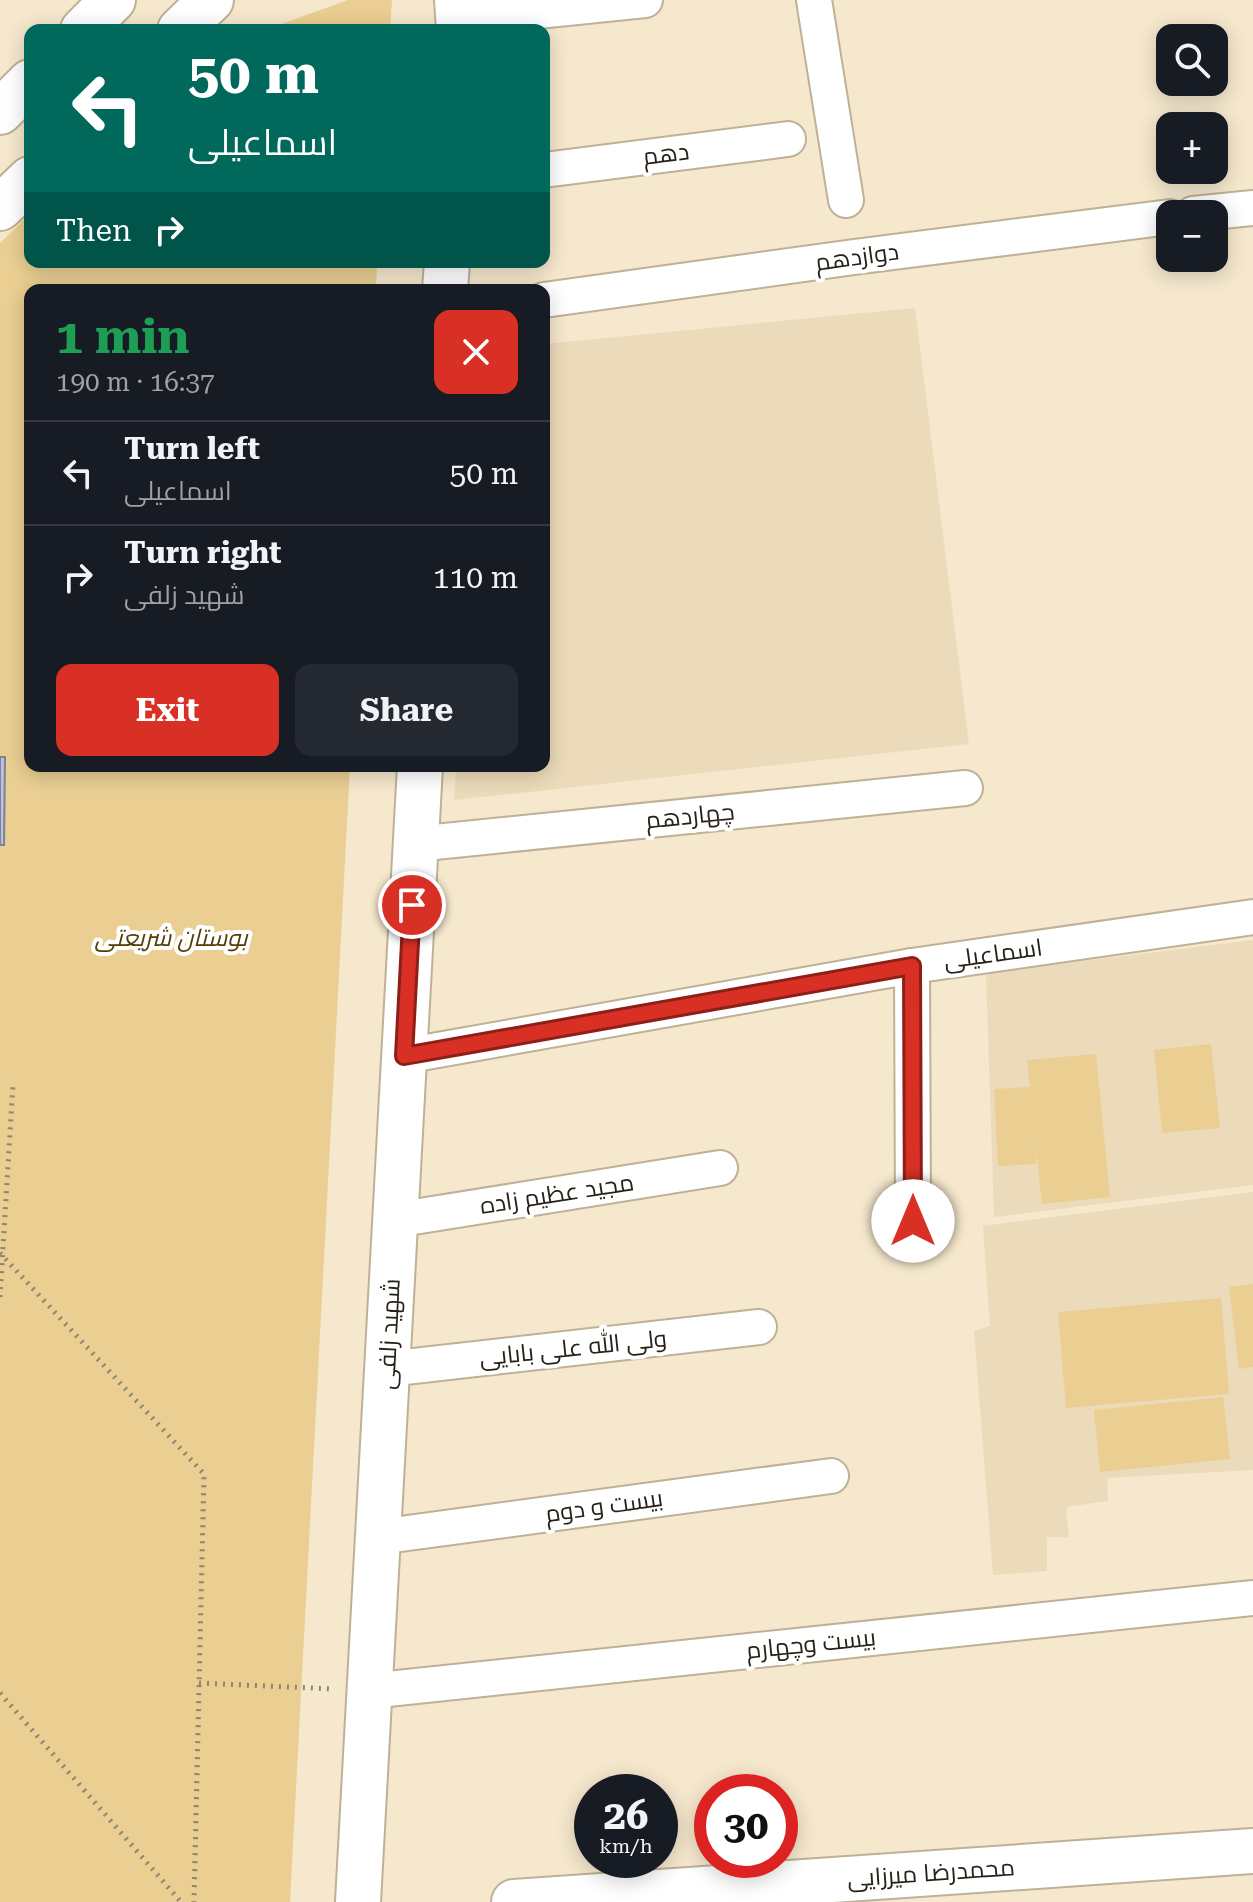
<!DOCTYPE html>
<html lang="en">
<head>
<meta charset="utf-8">
<style>
	body { margin:0; font-family:"Roboto Serif",Cairo,serif; background:#242831; color:#f1f3f6; height:100vh; display:flex; flex-direction:column; font-size:30px; white-space:nowrap }
	* { box-sizing:border-box; margin:0 }
	p { font-size:26px; color:#9ea1a6 }
	.icon { flex:none; width:44px; height:44px; fill:none; stroke:currentColor; stroke-width:2; stroke-linecap:round; stroke-linejoin:round }
	.map { position:relative; flex:1; overflow:hidden }
	.side { position:absolute; left:24px; top:284px; width:526px; height:488px; display:flex; flex-direction:column; background:#171b24; border-radius:16px; box-shadow:0 4px 20px #0003 }
	.side>* { flex:none }
	.top-card { position:absolute; left:24px; top:24px; width:526px; height:244px; border-radius:16px; box-shadow:0 4px 20px #0003; background:#00695c; color:#fff; overflow:hidden }
	.buttons { position:absolute; left:1156px; top:24px; display:grid; gap:16px }
	.buttons a { display:grid; place-items:center; width:72px; height:72px; border-radius:16px; background:#171b24; box-shadow:0 4px 20px #0003; font-size:40px }
	.speed { position:absolute; left:574px; top:1774px; display:flex; gap:16px; font-size:40px; font-weight:700; text-align:center }
	.speed>* { display:grid; place-content:center; width:104px; height:104px; border-radius:50%; background:#171b24; box-shadow:0 4px 20px #0003; line-height:1 }
	.speed small { font-size:20px; font-weight:400 }
	.speed .limit { border:12px solid #d22; background:#fff; color:#111 }
	.pin { position:absolute; display:grid; place-items:center; width:68px; height:68px; color:#fff; margin:-34px; border:4px solid #fff; border-radius:50%; box-shadow:0 2px 8px #0007 }
	.me { position:absolute; width:88px; margin:-44px; rotate:0deg; stroke-linejoin:round; filter:drop-shadow(0 0 6px #0008) }
	.turn { display:flex; align-items:center; gap:28px; height:168px; padding:0 32px; font-size:36px }
	.turn .icon { width:104px; height:104px; stroke-width:2.5 }
	.turn b { display:block; font-size:56px; line-height:68px }
	.then { display:flex; align-items:center; height:76px; padding:0 32px; background:#0003; gap:16px; font-size:30px }
	.round { display:grid; place-items:center; flex:none; width:84px; height:84px; border-radius:16px; background:#242831 }
	.headline { display:flex; align-items:center; justify-content:space-between; height:136px; padding:0 32px }
	h1 { font-size:48px; font-weight:700; line-height:60px; color:#1e9e55 }
	.button { display:flex; gap:16px; margin-top:auto; padding:16px 32px }
	.button a { flex:1; height:92px; border-radius:16px; background:#d93025; color:#fff; font-size:32px; font-weight:700; line-height:92px; text-align:center }
	.button a+a { background:#242831; color:#f1f3f6 }
	ul { padding:0; list-style:none }
	li { display:flex; align-items:center; gap:24px; height:104px; padding:0 32px; border-top:2px solid #363941 }
	li div { flex:1 }
	li b { display:block; font-size:30px }
	li em { font-style:normal }
	.map>svg:first-child { display:block }
	.built { fill:#ecdbba }
	.green { fill:#eace92 }
	.building { fill:#bfc2de; stroke:#7e819a; stroke-width:2 }
	.lines { fill:none; stroke-linecap:round; stroke-linejoin:round }
	.street-casing { stroke:#beb197; stroke-width:38 }
	.secondary-casing { stroke:#beb197; stroke-width:48 }
	.path { stroke:#8e8572; stroke-width:5; stroke-dasharray:2 6; stroke-linecap:butt }
	.street { stroke:#fff; stroke-width:34 }
	.secondary { stroke:#fff; stroke-width:44 }
	.route-casing { stroke:#8d1f18; stroke-width:20 }
	.route { stroke:#d93025; stroke-width:14 }
	.labels { text-anchor:middle; dominant-baseline:central; stroke-width:8; stroke-linejoin:round; paint-order:stroke }
	.street-label { font-size:24px; fill:#272218; stroke:#fff }
	.park-label { font-size:24px; font-style:italic; fill:#533d02; stroke:#fff }
</style>
</head>
<body>
<div class="map">
<svg width="1253" height="1902" viewBox="0 0 1253 1902">
	<rect width="100%" height="100%" fill="#f6e8cd"/>
	<!-- built -->
	<g class="built">
		<polygon points="915,308 969,744 454,800 456,766 544,766 544,344"/>
		<polygon points="1253,940 1253,1185 994,1217 986,973"/>
		<polygon points="1253,1192 1253,1470 1107,1478 1108,1501 1066,1507 1069,1537 1047,1537 1047,1571 993,1575 974,1331 990,1326 983,1226"/>
	</g>
	<!-- green -->
	<g class="green">
		<polygon points="348,0 392,0 390,30 265,30"/>
		<polygon points="30,214 30,262 377,262 376,290 30,290 30,766 350,766 290,1902 0,1902 0,243"/>
		<polygon points="1211,1044 1220,1128 1162,1133 1154,1050"/>
		<polygon points="1096,1054 1110,1197 1042,1204 1036,1149 1036,1164 998,1166 994,1089 1030,1087 1027,1060"/>
		<polygon points="1253,1284 1253,1367 1239,1369 1229,1287"/>
		<polygon points="1221,1298 1229,1394 1066,1408 1058,1312"/>
		<polygon points="1223,1397 1230,1459 1100,1472 1094,1410"/>
	</g>
	<!-- building -->
	<polygon class="building" points="0,757 5,757 4,845 0,845"/>
	<g class="lines">
		<defs>
			<g id="street">
				<polyline points="814,0 846,200"/>
				<polyline points="460,19 645,0"/>
				<polyline points="544,170 788,139"/>
				<polyline points="1193,214 1253,208"/>
				<polyline points="544,300 854,257 1170,217"/>
				<polyline points="415,844 965,788"/>
				<polyline points="912,966 913,1221"/>
				<polyline points="404,1056 912,966 1253,917"/>
				<polyline points="395,1220 720,1168"/>
				<polyline points="387,1369 759,1327"/>
				<polyline points="378,1537 831,1476"/>
				<polyline points="369,1691 1253,1598"/>
			</g>
			<g id="secondary">
				<polyline points="457,0 459,30"/>
				<polyline points="83,30 113,0"/>
				<polyline points="180,30 211,0"/>
				<polyline points="0,112 30,82"/>
				<polyline points="0,208 30,179"/>
				<polyline points="445,290 447,262"/>
				<polyline points="358,1902 420,766"/>
				<polyline points="514,1902 1253,1851"/>
			</g>
		</defs>
		<!-- street casing -->
		<use href="#street" class="street-casing"/>
		<!-- secondary casing -->
		<use href="#secondary" class="secondary-casing"/>
		<!-- path -->
		<g class="path">
			<polyline points="0,1253 204,1474 194,1902"/>
			<polyline points="0,1297 13,1084"/>
			<polyline points="199,1683 334,1689"/>
			<polyline points="0,1693 181,1902"/>
		</g>
		<!-- street -->
		<use href="#street" class="street"/>
		<!-- secondary -->
		<use href="#secondary" class="secondary"/>
	</g>
	<g class="lines">
		<defs>
			<polyline id="route" points="412,905 404,1056 912,966 913,1221"/>
		</defs>
		<!-- route casing -->
		<use href="#route" class="route-casing"/>
		<!-- route -->
		<use href="#route" class="route"/>
	</g>
	<g class="labels">
		<!-- street labels -->
		<g class="street-label">
			<text transform="translate(666 154) rotate(-7)">دهم</text>
			<text transform="translate(857 257) rotate(-8)">دوازدهم</text>
			<text transform="translate(690 816) rotate(-6)">چهاردهم</text>
			<text transform="translate(993 954) rotate(-8)">اسماعیلی</text>
			<text transform="translate(557 1194) rotate(-9)">مجید عظیم زاده</text>
			<text transform="translate(389 1334) rotate(-87)">شهید زلفی</text>
			<text transform="translate(573 1348) rotate(-6)">ولی الله علی‌ بابایی</text>
			<text transform="translate(604 1506) rotate(-8)">بیست و دوم</text>
			<text transform="translate(811 1644) rotate(-6)">بیست وچهارم</text>
			<text transform="translate(931 1873) rotate(-4)">محمدرضا میرزایی</text>
		</g>
		<!-- park labels -->
		<g class="park-label">
			<text x="171" y="938">بوستان شریعتی</text>
		</g>
	</g>
</svg>
<div class="buttons">
<a><svg class="icon" aria-label="search" viewBox="0 0 24 24"><circle cx="10" cy="10" r="6"/><path d="M15 15l6 6"/></svg></a>
<a>+</a>
<a>−</a>
</div>
<div class="speed"><div>26<small>km/h</small></div><div class="limit">30</div></div>
<div class="pin" style="left:412px;top:905px;background:#d93025"><svg class="icon" aria-label="arrive" viewBox="0 0 24 24"><path d="M6 21V4h12l-3 4 3 4H6"/></svg></div>
<svg class="me" style="left:913px;top:1221px" viewBox="-20 -20 40 40"><circle r="19" fill="#fff"/><path d="M0-13L10 11 0 6-10 11z" fill="#d93025"/></svg>
<div class="top-card">
<div class="turn"><svg class="icon" aria-label="left" viewBox="0 0 24 24"><path d="M17 20v-9H6M10 6l-5 5 5 5"/></svg><div><b>50 m</b>اسماعیلی</div></div>
<div class="then">Then<svg class="icon" aria-label="right" viewBox="0 0 24 24"><path d="M7 20v-9h11M14 6l5 5-5 5"/></svg></div>
</div>
<section class="side">
<div class="headline"><div><h1>1 min</h1><p>190 m · 16:37</p></div><a class="round" style="background:#d93025;color:#fff"><svg class="icon" aria-label="close" viewBox="0 0 24 24"><path d="M6 6l12 12M18 6L6 18"/></svg></a></div>
<ul>
<li><svg class="icon" aria-label="left" viewBox="0 0 24 24"><path d="M17 20v-9H6M10 6l-5 5 5 5"/></svg><div><b>Turn left</b><p>اسماعیلی</p></div><em>50 m</em></li>
<li><svg class="icon" aria-label="right" viewBox="0 0 24 24"><path d="M7 20v-9h11M14 6l5 5-5 5"/></svg><div><b>Turn right</b><p>شهید زلفی</p></div><em>110 m</em></li>
</ul>
<div class="button"><a>Exit</a><a>Share</a></div>
</section>
</div>
</body>
</html>
